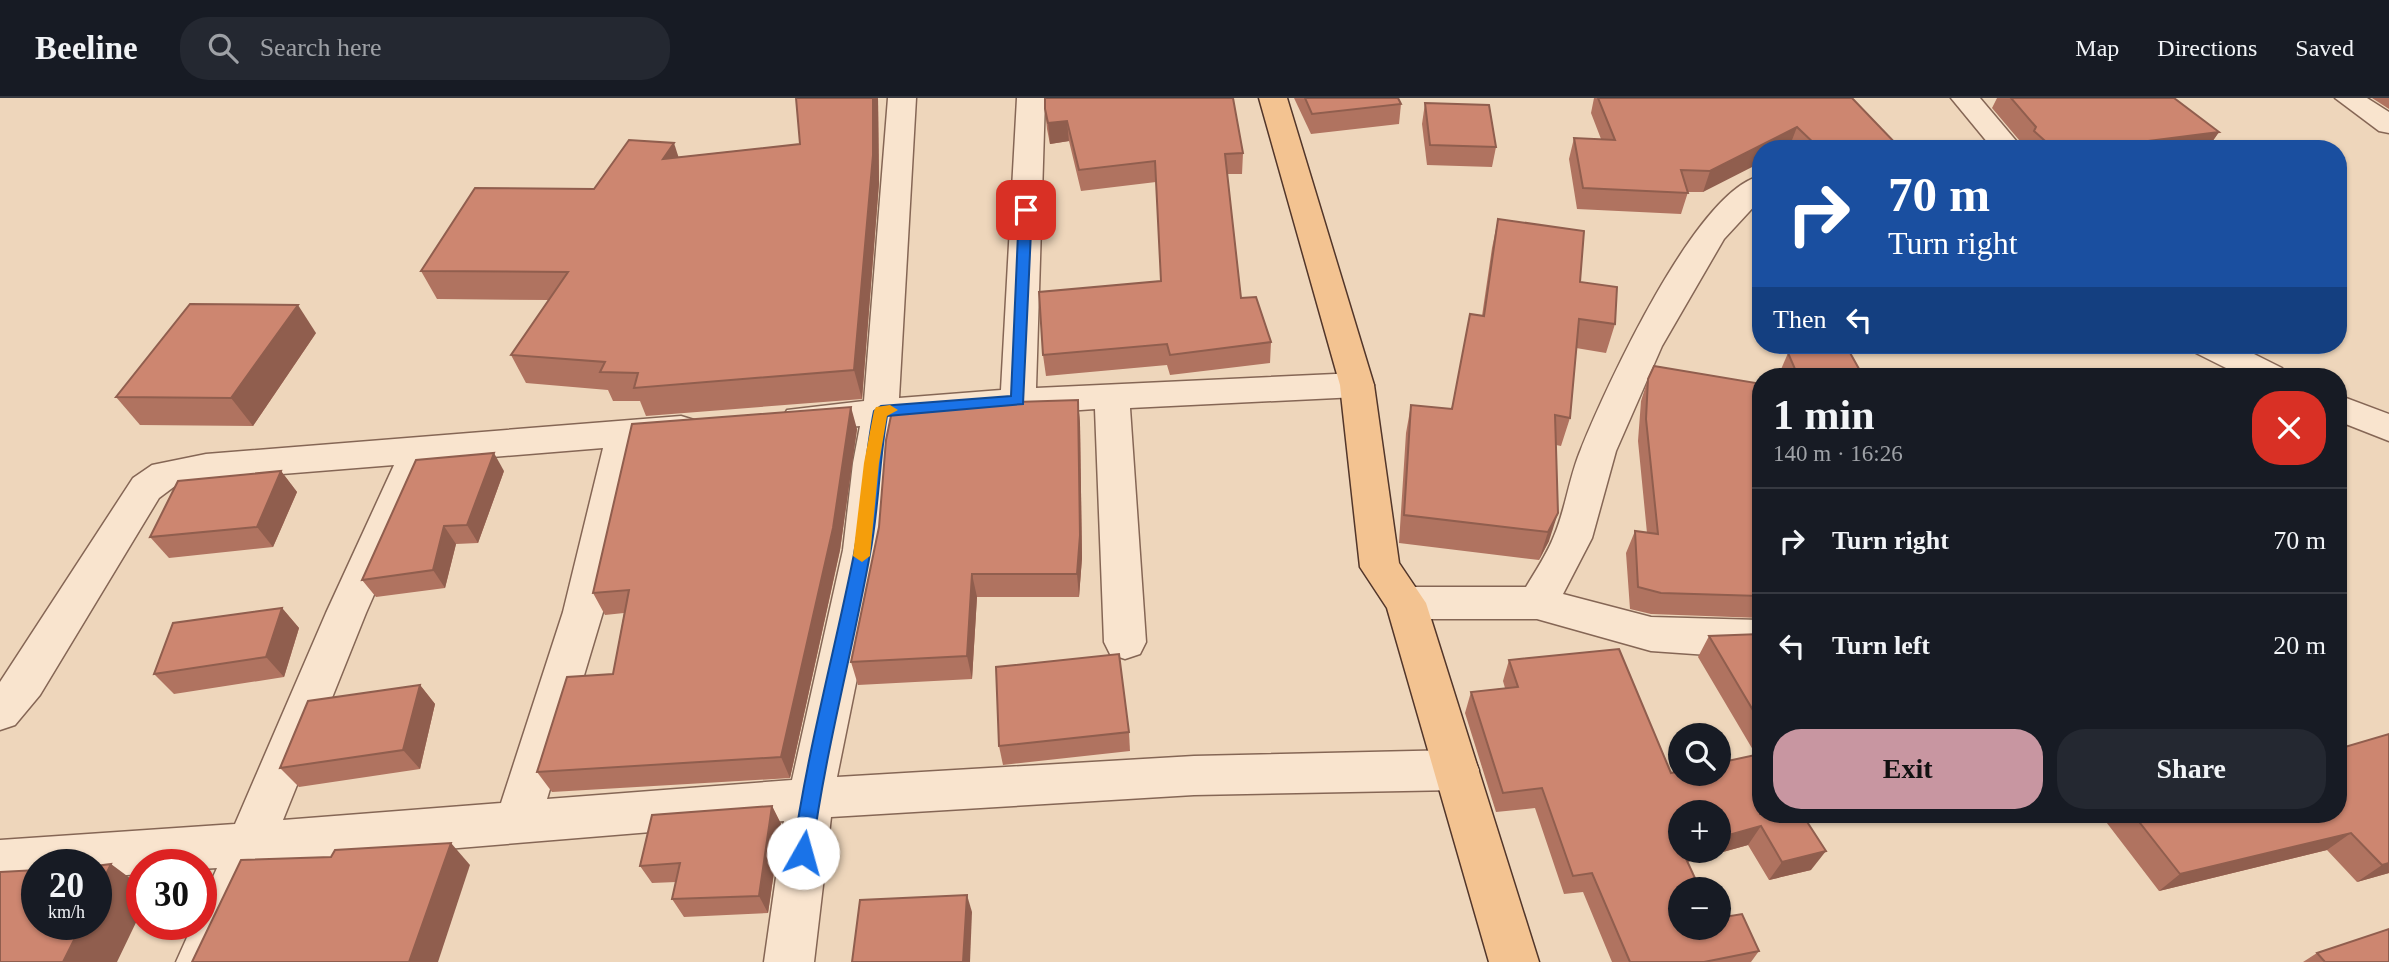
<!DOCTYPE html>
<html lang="en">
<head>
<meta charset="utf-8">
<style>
	body { margin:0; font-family:Georgia,serif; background:#242831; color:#f1f3f6; height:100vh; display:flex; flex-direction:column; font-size:26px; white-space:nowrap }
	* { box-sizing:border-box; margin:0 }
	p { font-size:23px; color:#9ea1a6 }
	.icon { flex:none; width:38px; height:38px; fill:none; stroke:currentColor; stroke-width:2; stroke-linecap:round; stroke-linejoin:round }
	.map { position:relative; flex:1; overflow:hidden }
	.panel { position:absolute; left:1752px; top:270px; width:595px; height:455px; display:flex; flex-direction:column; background:#171b24; border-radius:28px; box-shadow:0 2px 5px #0004 }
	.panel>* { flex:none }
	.guide { position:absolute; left:1752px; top:42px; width:595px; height:214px; border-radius:28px; box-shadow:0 2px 5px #0004; background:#1a4fa0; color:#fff; overflow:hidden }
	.fabs { position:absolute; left:1668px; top:625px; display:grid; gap:14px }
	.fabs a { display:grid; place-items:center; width:63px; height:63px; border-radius:50%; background:#171b24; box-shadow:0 2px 5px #0004; font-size:35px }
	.speed { position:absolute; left:21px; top:751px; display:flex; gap:14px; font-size:35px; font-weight:700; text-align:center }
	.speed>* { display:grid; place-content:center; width:91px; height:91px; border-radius:50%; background:#171b24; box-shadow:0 2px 5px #0004; line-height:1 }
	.speed small { font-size:18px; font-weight:400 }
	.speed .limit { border:10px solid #d22; background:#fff; color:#111 }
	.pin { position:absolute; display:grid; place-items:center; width:60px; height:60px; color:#fff; margin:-30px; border-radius:14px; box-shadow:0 4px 10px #0006 }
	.me { position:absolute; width:77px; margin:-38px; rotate:7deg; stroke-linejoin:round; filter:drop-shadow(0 0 5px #0008) }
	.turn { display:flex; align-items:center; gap:24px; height:147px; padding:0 21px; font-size:32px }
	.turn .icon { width:91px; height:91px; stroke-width:2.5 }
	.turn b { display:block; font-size:49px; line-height:60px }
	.then { display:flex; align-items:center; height:66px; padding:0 21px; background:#0003; gap:14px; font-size:26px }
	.round { display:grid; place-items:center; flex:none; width:74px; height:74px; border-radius:28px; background:#242831 }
	.headline { display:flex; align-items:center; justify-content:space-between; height:119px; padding:0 21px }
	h1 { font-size:42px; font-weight:600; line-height:52px }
	.button { display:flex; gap:14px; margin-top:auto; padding:14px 21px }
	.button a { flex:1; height:80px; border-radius:28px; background:#c896a1; color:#111; font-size:28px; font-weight:600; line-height:80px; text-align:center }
	.button a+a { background:#242831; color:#f1f3f6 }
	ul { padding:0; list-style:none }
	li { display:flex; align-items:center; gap:21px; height:105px; padding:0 21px; border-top:2px solid #363941 }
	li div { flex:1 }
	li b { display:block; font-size:26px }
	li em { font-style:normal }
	header { display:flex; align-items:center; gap:42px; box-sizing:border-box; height:98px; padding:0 35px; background:#171b24; border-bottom:2px solid #363941 }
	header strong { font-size:33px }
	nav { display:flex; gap:38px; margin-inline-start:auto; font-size:24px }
	.search { width:490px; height:63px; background:#242831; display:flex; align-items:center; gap:18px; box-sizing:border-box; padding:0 24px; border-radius:28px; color:#9ea1a6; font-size:26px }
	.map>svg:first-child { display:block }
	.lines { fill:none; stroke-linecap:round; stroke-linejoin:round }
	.minor-casing { stroke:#856655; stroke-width:3 }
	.major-casing { stroke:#52362a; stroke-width:3 }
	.minor { fill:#f9e4ce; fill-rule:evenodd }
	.major { fill:#f3c391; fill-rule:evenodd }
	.wall { fill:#b07360 }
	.shaded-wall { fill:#905e4e }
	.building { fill:#cd8670; stroke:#905e4e; stroke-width:2 }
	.route { fill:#1a73e8; stroke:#114b97; stroke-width:2 }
	.slow { fill:#f59e0b }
</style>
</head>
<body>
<header>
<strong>Beeline</strong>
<div class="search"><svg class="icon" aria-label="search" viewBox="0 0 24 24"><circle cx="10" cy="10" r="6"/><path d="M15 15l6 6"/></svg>Search here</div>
<nav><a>Map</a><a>Directions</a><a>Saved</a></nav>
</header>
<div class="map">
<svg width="2389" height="864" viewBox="0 0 2389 864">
	<rect width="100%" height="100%" fill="#eed6bb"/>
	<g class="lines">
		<defs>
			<g id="minor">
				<path d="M888,0H916L899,300L1001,292L1017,0H1045L1036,290L1357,275L1369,279L1374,287L1369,295L1357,299L1130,310L1146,544L1140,556L1125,561L1110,556L1104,544L1095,311L897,325L889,365L883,452L837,679L1194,658L1457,652L1473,658L1479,672L1473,686L1457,692L1194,697L831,719L814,864H764L784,723L265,766L226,864H176L193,826H201V806L217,770L201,771V766H142V776L96,779V766H37V783L0,786V742L235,726L326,515L394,367L206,382L175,388L159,400L40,597L15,627L0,632V584L133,380L152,367L206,356L681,318L694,322L699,331L694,340L640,347L603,514L547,701L792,682L843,452L853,365L860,328L800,333L787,330L782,321L787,312L864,303ZM603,350L563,514L501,705L283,722L366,515L432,364Z"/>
				<polygon points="1951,0 1980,0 2023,51 1993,51"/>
				<polygon points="2335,0 2367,0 2389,14 2389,35 2379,33"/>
				<path d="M1760,78V102L1724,141L1662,248L1616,353L1592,440L1563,496L1651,519L1760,522V555L1708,557L1651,553L1537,521H1406L1392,516L1386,505L1392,494L1406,489H1526C1536,472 1547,456 1554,438C1566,410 1569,379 1581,351C1606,289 1695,94 1760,78Z"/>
				<polygon points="2191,247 2236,247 2282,270 2287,278 2242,278 2196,255"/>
				<polygon points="2338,297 2389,316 2389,343 2338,323"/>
			</g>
			<polygon id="major" points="1259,0 1287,0 1374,287 1399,465 1426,505 1539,864 1489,864 1387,510 1360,469 1340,287"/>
		</defs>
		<!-- minor casing -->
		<use href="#minor" class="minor-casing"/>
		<!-- major casing -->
		<use href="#major" class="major-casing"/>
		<!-- minor -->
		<use href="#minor" class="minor"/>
		<!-- major -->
		<use href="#major" class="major"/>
	</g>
	<!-- wall -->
	<g class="wall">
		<polygon points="796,0 878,0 879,85 862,301 646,318 640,303 613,303 608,292 526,285 511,257 549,202 437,201 421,173 594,91 678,59 800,46"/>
		<polygon points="1294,0 1398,0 1401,6 1399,26 1311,36"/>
		<polygon points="1594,0 1852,0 1901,51 1760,51 1703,94 1688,94 1681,116 1577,111 1569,61 1574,40 1601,41 1591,15"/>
		<polygon points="1997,0 2174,0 2219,34 2207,51 2024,51 2025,49 1992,10"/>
		<polygon points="2372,0 2389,0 2389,11"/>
		<polygon points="1425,5 1496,49 1492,69 1427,67 1422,26"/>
		<polygon points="1045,11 1243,55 1242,76 1227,76 1241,200 1271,244 1270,265 1170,277 1167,267 1046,278 1043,257 1161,183 1156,84 1081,93 1069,43 1050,46 1047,31"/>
		<polygon points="1498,121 1580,184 1615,226 1606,255 1576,250 1570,320 1561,348 1556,347 1549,443 1539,462 1399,445 1406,335 1411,307 1451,311 1482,218 1492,150"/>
		<polygon points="316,235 253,328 140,327 116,299"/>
		<polygon points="1788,255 1863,278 1780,278 1779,276"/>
		<polygon points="1648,281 1760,313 1760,520 1651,516 1630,511 1626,455 1635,433 1647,435 1638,343 1641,303"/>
		<polygon points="1078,302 1080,326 1082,460 1079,499 977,499 972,581 858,587 851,564"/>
		<polygon points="857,331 840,452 790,680 552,694 537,674 613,576 624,515 605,517 593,495"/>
		<polygon points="281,373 297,394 273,449 169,460 150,439"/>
		<polygon points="504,373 478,445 456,446 445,490 376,499 362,482"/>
		<polygon points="282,510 299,530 284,579 174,596 154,576"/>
		<polygon points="1760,536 1760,716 1811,772 1769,782 1748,747 1687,764 1680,830 1759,853 1751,864 1612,864 1583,794 1564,796 1535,710 1496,714 1465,615 1471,594 1505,590 1503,583 1509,562 1671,675 1756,657 1698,559 1709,538"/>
		<polygon points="420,587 435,606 420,671 299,689 280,670"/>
		<polygon points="1129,634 1130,653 1003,667 999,648"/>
		<polygon points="772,708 781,726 768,815 684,819 672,801 676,784 652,785 640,768"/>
		<polygon points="2100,716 2338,716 2389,775 2357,784 2327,752 2159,793"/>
		<polygon points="2317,855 2389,864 2303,864"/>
	</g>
	<!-- shaded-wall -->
	<g class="shaded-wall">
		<polygon points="873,0 878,0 879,85 862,301 854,272"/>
		<polygon points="1067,23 1069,43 1050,46 1048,25"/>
		<polygon points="1797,29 1789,50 1760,51 1760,65 1703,94 1710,73"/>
		<polygon points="2219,34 2207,51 2107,51 2109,48"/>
		<polygon points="674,45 683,73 663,61"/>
		<polygon points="298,207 316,235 253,328 231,300"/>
		<polygon points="1078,302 1080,326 1082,460 1079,499 1077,476"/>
		<polygon points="851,309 857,331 840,452 790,680 781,659"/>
		<polygon points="494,355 504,373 478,445 467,427"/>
		<polygon points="281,373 297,394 273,449 257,429"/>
		<polygon points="1558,415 1549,443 1539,462 1548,434"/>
		<polygon points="444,428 456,446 445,490 433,472"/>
		<polygon points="972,476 977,499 972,581 967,558"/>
		<polygon points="282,510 299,530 284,579 266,559"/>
		<polygon points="420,587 435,606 420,671 403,652"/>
		<polygon points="772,708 781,726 768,815 759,798"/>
		<polygon points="1761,728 1748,747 1669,769 1680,752 1718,752 1718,740"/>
		<polygon points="2351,735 2327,752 2159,793 2180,776"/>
		<polygon points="451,745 470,767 438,864 409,864"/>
		<polygon points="1826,753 1811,772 1769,782 1782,764"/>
		<polygon points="2389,765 2389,775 2357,784 2382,767"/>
		<polygon points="111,766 142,789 142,812 117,864 63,864 82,826 96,826 96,797"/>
		<polygon points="967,797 972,814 970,864 963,864"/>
	</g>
	<!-- building -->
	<g class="building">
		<polygon points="796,0 873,0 873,57 854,272 634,290 638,275 600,274 605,264 511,257 568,174 421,173 475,90 594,91 629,42 674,45 663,61 800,46"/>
		<polygon points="1045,0 1233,0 1243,55 1225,56 1241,200 1256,199 1271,244 1170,257 1167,246 1043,257 1039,194 1161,183 1155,63 1079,72 1067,23 1048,25 1045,11"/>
		<polygon points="1305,0 1398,0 1401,6 1312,16"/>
		<polygon points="1598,0 1852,0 1901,51 1820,51 1797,29 1710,73 1681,72 1688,95 1583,90 1574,40 1615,42"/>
		<polygon points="2011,0 2174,0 2219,34 2109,48 2112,51 2054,51 2034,33 2036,29"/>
		<polygon points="1425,5 1489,7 1496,49 1430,47"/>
		<polygon points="1498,121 1584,133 1580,184 1617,189 1615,226 1579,221 1570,320 1555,317 1558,415 1548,434 1404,417 1411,307 1452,311 1470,216 1484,218"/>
		<polygon points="190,206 298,207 231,300 116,299"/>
		<polygon points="1849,253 1863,278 1798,278 1788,255"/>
		<polygon points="1654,268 1756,285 1760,313 1760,498 1661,495 1638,489 1635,433 1658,436 1646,321 1648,281"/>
		<polygon points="1078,302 1080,437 1077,476 972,476 967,558 851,564 879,429 886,342 893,308"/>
		<polygon points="851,309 833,430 781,659 537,674 567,579 613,576 629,492 593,495 632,326"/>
		<polygon points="494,355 467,427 444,428 433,472 362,482 416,362"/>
		<polygon points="281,373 257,429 150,439 178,383"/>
		<polygon points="282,510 266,559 154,576 173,525"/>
		<polygon points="1760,536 1760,624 1709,538"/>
		<polygon points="1619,551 1671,675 1680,673 1680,676 1718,676 1718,665 1760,656 1760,716 1802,716 1826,753 1782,764 1761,728 1718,740 1718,714 1680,714 1680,752 1682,752 1700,791 1680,791 1680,830 1718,830 1718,820 1742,816 1759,853 1704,864 1630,864 1592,775 1573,778 1542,690 1503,695 1471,594 1518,589 1509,562"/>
		<polygon points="1119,556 1129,634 999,648 996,569"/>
		<polygon points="420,587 403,652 280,670 308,603"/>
		<polygon points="2389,636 2389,765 2382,767 2351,735 2180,776 2133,716 2338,716 2338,651"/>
		<polygon points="772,708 759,798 672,801 680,765 640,768 652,717"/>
		<polygon points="451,745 409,864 192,864 241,762 331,759 335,752"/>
		<polygon points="111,766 96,797 96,768"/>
		<polygon points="37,772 37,826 82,826 63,864 0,864 0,774"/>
		<polygon points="967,797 963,864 852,864 860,802"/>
		<polygon points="2389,831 2389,864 2325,864 2317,855"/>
	</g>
	<!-- route -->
	<path class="route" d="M1026,108L1032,112L1023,306L887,318C879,363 879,410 870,456C852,556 825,654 812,755L810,762L803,764L796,762L793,755C807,654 834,556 854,456C863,410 864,361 874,313L881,308L1011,298L1019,112Z"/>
	<!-- slow -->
	<polygon class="slow" points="890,307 898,312 887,318 879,365 870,458 862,464 853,458 864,365 874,313 876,309"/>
</svg>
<div class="fabs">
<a><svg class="icon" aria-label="search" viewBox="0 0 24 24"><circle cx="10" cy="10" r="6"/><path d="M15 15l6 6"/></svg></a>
<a>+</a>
<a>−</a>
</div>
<div class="speed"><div>20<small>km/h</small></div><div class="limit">30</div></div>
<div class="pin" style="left:1026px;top:112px;background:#d93025"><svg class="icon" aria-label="arrive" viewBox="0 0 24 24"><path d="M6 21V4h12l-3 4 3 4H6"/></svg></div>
<svg class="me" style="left:803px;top:755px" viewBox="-20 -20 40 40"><circle r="19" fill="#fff"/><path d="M0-13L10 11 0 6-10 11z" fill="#1a73e8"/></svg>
<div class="guide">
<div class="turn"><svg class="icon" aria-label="right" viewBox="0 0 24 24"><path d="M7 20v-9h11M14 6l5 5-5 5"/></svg><div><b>70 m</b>Turn right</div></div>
<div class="then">Then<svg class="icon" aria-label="left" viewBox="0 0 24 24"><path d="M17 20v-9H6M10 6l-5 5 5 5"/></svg></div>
</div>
<section class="panel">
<div class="headline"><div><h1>1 min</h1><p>140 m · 16:26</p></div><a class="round" style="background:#d93025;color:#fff"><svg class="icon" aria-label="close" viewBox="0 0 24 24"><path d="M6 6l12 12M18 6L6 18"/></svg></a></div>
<ul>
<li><svg class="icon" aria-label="right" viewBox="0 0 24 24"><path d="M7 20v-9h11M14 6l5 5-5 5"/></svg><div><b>Turn right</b></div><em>70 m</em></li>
<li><svg class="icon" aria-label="left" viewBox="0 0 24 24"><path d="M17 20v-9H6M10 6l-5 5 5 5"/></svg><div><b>Turn left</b></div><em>20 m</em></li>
</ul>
<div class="button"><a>Exit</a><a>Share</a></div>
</section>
</div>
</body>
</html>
